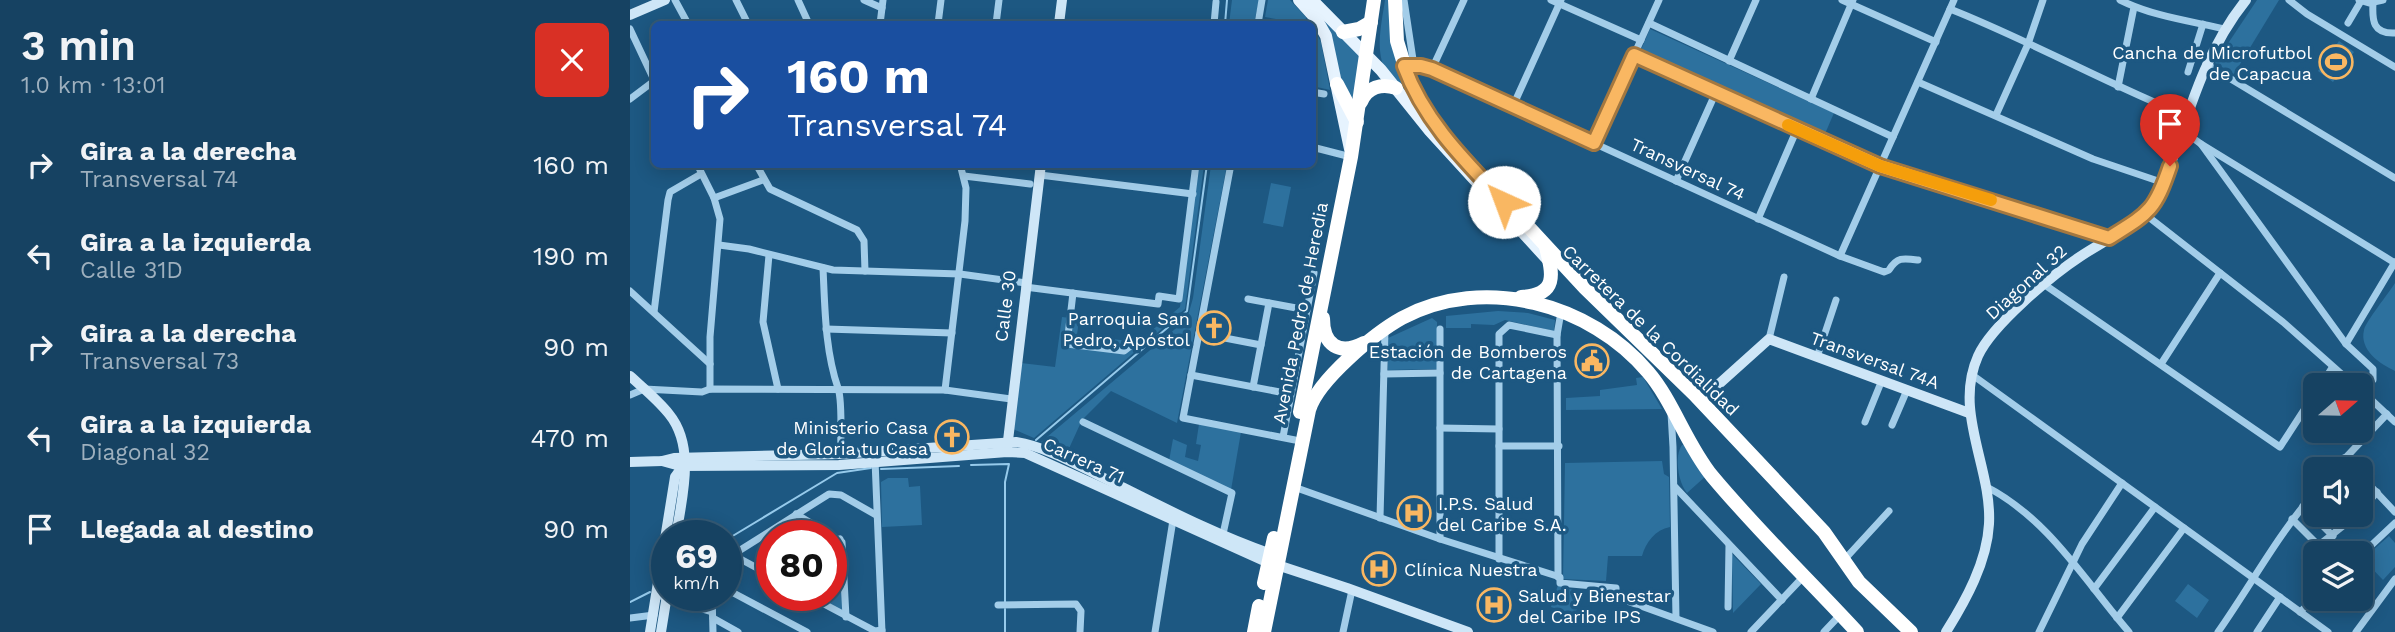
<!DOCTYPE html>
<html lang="es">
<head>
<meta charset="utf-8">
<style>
	body { margin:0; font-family:"Work Sans",sans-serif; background:#234d6b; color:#f1f3f6; height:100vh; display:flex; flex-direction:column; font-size:26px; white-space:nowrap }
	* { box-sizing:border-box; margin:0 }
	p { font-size:23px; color:#9eb0be }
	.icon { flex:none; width:38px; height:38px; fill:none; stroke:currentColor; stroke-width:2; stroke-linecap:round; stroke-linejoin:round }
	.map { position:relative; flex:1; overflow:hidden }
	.panel { display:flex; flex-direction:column; background:#164262; width:630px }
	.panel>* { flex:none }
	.banner { position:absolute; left:21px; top:21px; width:665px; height:147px; border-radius:10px; box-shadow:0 4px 18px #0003,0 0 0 2px #355b77; background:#1a4fa0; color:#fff; overflow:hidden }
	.needle { width:46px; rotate:70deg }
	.controls { position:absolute; left:1673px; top:373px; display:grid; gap:14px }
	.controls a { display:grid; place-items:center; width:70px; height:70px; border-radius:10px; background:#164262; box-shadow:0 4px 18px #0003,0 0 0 2px #355b77; font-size:35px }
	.speed { position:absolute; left:21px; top:520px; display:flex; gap:14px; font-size:35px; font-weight:700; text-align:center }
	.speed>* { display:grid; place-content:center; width:91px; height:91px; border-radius:50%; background:#164262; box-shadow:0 4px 18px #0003,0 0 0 2px #355b77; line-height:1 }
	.speed small { font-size:18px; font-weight:400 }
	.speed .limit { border:10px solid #d22; background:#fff; color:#111 }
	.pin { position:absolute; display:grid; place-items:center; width:60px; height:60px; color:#fff; margin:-72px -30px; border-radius:50% 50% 50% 0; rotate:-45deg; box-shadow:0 0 7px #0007 }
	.pin .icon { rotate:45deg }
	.me { position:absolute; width:77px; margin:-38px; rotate:317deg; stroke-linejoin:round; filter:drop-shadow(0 0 5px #0008) }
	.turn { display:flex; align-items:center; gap:24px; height:147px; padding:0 21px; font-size:32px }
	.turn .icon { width:91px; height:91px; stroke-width:2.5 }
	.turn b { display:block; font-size:49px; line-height:60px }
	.round { display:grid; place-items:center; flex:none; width:74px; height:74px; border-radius:10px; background:#234d6b }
	.headline { display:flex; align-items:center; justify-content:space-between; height:119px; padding:0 21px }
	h1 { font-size:42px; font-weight:600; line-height:52px }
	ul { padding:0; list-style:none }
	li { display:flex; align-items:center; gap:21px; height:91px; padding:0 21px }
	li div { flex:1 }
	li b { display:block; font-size:26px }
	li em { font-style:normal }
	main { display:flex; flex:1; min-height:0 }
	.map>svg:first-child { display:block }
	.green { fill:#2d719e }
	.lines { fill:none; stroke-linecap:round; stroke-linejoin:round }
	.stream { stroke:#96caeb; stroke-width:2 }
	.street { stroke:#a3cde9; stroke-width:7 }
	.secondary { stroke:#cee6f7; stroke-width:10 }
	.primary { stroke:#e6f3fe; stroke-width:12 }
	.highway { stroke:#fff; stroke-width:14 }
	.route-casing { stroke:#a27740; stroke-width:18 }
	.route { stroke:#f9b762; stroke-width:12 }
	.slow { stroke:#f59e0b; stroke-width:12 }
	.labels { text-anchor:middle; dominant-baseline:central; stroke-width:7; stroke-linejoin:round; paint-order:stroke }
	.poi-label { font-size:18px; fill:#fff; stroke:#1d5882; text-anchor:end }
	.street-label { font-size:18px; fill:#fff; stroke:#1d5882 }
</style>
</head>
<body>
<main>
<section class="panel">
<div class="headline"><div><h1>3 min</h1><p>1.0 km · 13:01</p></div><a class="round" style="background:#d93025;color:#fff"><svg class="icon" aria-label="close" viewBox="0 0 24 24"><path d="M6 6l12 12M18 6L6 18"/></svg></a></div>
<ul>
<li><svg class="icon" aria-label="right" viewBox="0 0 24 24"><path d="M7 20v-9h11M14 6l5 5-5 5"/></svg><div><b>Gira a la derecha</b><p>Transversal 74</p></div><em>160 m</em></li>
<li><svg class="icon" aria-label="left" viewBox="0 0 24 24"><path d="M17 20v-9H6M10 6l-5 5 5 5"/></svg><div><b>Gira a la izquierda</b><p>Calle 31D</p></div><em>190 m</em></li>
<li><svg class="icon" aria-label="right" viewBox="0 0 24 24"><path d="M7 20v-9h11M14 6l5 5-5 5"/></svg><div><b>Gira a la derecha</b><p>Transversal 73</p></div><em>90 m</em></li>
<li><svg class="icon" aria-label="left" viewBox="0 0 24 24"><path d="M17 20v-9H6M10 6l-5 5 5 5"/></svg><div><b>Gira a la izquierda</b><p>Diagonal 32</p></div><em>470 m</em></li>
<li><svg class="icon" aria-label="arrive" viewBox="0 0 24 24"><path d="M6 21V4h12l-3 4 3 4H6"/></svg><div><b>Llegada al destino</b></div><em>90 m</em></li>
</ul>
</section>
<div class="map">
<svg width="1765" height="632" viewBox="0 0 1765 632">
	<rect width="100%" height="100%" fill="#1d5882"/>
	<!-- green -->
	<g class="green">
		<polygon points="602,0 629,0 624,24 599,24"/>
		<polygon points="638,0 660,0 676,17 675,24 635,17"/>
		<polygon points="678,0 731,56 721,107"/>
		<path d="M755,0H761L762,29L806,134C793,118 759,83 753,65C746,44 752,21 755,0Z"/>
		<polygon points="1627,0 1649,0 1604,74 1585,63"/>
		<polygon points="682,25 691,42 700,90 682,86"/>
		<polygon points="1020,29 1204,113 1194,136 1010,52"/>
		<polygon points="1709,41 1724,52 1703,82 1688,71"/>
		<polygon points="568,165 574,165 555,309 404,438 383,429 391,363 425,367 432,317 449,319 447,335 508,342 550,307"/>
		<polygon points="581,165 597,165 547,423 481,391 452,420 436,455 411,442 557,319 563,298"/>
		<polygon points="641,183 661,187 653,227 633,223"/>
		<path d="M1765,283V371C1750,364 1729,350 1734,330C1736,321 1759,293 1765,283Z"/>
		<polygon points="868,311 898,313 925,320 924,331 875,320 864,325 841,324 841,328 816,328 816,316"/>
		<polygon points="802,318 807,322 807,369 758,370 758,338"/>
		<polygon points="1013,377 1032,409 936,410 936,398 970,396 970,390 1007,385 1006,378"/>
		<polygon points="569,424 611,432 601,490 539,461 543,439 557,445 555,457 568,461 571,445 566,444"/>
		<path d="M1052,445H1056L1077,475L1057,493C1048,482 1044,456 1052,445Z"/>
		<path d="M1032,461L1034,474L1039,477L1040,527C1025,530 1016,542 1012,556H978L976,581L933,579L935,463Z"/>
		<polygon points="258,478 278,478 279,487 290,486 292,525 252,527 251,482"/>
		<polygon points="1759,536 1765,543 1765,567 1753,580 1733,559"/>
		<polygon points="205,547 211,550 213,612 186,595 201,595 201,549"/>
		<polygon points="1102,554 1131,584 1103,613 1103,612"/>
		<polygon points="1558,584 1579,600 1567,618 1545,601"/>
		<polygon points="928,585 952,593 945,615 921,607"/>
	</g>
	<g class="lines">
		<!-- stream -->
		<g class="stream">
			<polyline points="595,24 597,0"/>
			<polyline points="406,440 557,311 577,164"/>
			<polyline points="341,465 379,464 375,482 375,603"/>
			<polyline points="251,469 329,466"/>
			<polyline points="96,540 207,473 241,468"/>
			<polyline points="0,602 20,592"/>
			<polyline points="375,632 375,609"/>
		</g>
		<!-- street -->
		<g class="street">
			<polyline points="45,0 58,24"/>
			<polyline points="106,0 118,24"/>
			<polyline points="168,0 179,24"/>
			<polyline points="234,0 252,8"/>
			<polyline points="774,0 784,66"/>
			<polyline points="921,0 1011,40"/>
			<polyline points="1212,0 1306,42"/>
			<path d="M1490,0C1522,16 1560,21 1595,29"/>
			<polyline points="1659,0 1677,14 1765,67"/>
			<polyline points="1729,0 1739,3 1753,0"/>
			<path d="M1743,3C1742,21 1743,34 1765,33"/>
			<path d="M1320,9C1401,41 1477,84 1557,116"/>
			<polyline points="1019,23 1263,137"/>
			<polyline points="1718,23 1731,1"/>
			<polyline points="250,24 253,0"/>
			<polyline points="308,24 311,0"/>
			<polyline points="366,24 369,0"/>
			<polyline points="584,24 586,2"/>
			<polyline points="628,24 632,0"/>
			<polyline points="0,29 24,80"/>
			<polyline points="1004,55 1250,166 1479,238"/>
			<polyline points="1099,61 1126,0"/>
			<polyline points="1576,64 1765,178"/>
			<path d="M775,66L802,69L1210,256L1254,272L1259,270C1267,257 1273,258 1288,260"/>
			<polyline points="802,69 834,0"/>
			<polyline points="1558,72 1573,24"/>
			<polyline points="1288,82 1463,159 1534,183"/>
			<polyline points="1488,87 1504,7"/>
			<polyline points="682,92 694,94"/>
			<polyline points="0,99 24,81"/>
			<polyline points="1181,99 1223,0"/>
			<polyline points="883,106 931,0"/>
			<polyline points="1366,115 1398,44 1413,0"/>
			<polyline points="1552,130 1571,144 1765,263"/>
			<polyline points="964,143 1029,0"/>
			<polyline points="1571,144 1716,344 1743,369 1743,380 1731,391"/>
			<polyline points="682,147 721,157"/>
			<polyline points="67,164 84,198 90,219 80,337 80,389"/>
			<polyline points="126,164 140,189 227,230 234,241 235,271"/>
			<polyline points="601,164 553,418 665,440"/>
			<polyline points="410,175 563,194"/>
			<polyline points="334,176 400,184"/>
			<polyline points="1046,181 1086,92"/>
			<polyline points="84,198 133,180"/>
			<polyline points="1516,215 1653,322 1724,385"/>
			<polyline points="1128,219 1167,129"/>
			<polyline points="89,245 119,249 203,270 330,274 396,283"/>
			<polyline points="139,255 133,322 148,389"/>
			<polyline points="1210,256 1324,0"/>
			<path d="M193,268C195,309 195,350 208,388C213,402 210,438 211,454"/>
			<polyline points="1415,285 1650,447 1685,393"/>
			<polyline points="395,287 528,304 529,296 549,299 566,164"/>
			<polyline points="0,291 80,364"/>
			<polyline points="443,293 437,344 494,351 507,341"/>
			<polyline points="618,299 677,310"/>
			<polyline points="24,312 38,200 40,192 71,174"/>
			<polyline points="196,329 322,333"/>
			<polyline points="569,333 631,345"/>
			<polyline points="1139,339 1154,277"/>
			<polyline points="1716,344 1765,262"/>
			<polyline points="1187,357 1206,300"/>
			<polyline points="1531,364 1590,273"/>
			<polyline points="754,374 810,373"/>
			<polyline points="1341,374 1698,632"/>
			<polyline points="561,375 660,394"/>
			<polyline points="1691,385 1702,368"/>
			<polyline points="623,387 639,303"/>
			<polyline points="315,390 335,221 336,188 330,164"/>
			<polyline points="1731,390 1765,422"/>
			<polyline points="0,395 14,389 72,392 80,389 315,390 381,399"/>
			<polyline points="1041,413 1043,447 1046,618"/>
			<polyline points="453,422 602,493 593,534"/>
			<polyline points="1235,422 1252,380"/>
			<polyline points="1262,425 1277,390"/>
			<polyline points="810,428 869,429"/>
			<polyline points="653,437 684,273"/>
			<polyline points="869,446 929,446"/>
			<polyline points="1714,458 1724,469"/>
			<polyline points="245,460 252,632"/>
			<polyline points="1705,469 1757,414"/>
			<polyline points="1731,476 1765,512"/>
			<path d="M1355,486C1418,518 1454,580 1499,632"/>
			<polyline points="664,487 810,539 930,577 930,583 986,588 986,597 1083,632"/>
			<polyline points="1045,487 1152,600"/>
			<polyline points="1673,506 1703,536"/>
			<polyline points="1731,511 1747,492"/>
			<polyline points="166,514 212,542 216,617"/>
			<polyline points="750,518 755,330"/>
			<polyline points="1662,519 1696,553"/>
			<polyline points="810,539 810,329"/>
			<polyline points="201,545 210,539"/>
			<polyline points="1689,545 1728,514"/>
			<polyline points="103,555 142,576"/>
			<polyline points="1731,555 1765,523"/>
			<polyline points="96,559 199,494 211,495 246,515"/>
			<polyline points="869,559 869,334 879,325 927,335"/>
			<polyline points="1214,560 1259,511"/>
			<polyline points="928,577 927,335 931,312"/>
			<polyline points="96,589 177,632"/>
			<polyline points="1464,589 1525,507"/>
			<polyline points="82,595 83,632"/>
			<polyline points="177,595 245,631 252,630"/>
			<polyline points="33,597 82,612"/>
			<polyline points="368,605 446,604 451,611 450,632"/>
			<polyline points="1098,607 1099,545"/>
			<polyline points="1670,612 1685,598"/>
			<polyline points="0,618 24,615"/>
			<polyline points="83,618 108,632"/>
			<polyline points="1487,618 1554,528"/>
			<polyline points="525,632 543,520"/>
			<polyline points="713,632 722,590"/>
			<polyline points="1121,632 1174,576"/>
			<polyline points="1194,632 1210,615"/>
			<polyline points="1409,632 1452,544 1492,483"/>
			<path d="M1588,632C1621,585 1647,536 1685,492"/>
			<polyline points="1627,632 1650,597"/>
			<polyline points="1726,632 1765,579"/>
		</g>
		<!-- secondary -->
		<g class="secondary">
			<polyline points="0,15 35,0"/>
			<polyline points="429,24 432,0"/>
			<path d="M0,376C13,388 28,400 39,414C66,447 52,497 46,536"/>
			<polyline points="1070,401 1139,339 1339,413"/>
			<polyline points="377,449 411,164"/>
			<polyline points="32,461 50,466 209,465 377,452 395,453 632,560 717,588 838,632"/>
			<path d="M0,462L32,461L44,458L209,454L386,442C418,447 451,467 480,481C534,508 590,537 647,556"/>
			<polyline points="20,632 45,477 53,466"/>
			<polyline points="31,632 37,595"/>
			<path d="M1316,632C1336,600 1357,562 1359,524C1362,467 1323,412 1348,356C1362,325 1422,275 1451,256C1477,239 1508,225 1528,200C1554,132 1569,58 1616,0"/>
		</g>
		<!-- primary -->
		<g class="primary">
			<polyline points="669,0 687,20 696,36 720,149"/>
			<polyline points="682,0 751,70 800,131 919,261"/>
		</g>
		<!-- highway -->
		<g class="highway">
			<polyline points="765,0 767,41 778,77 796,112 819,141 955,288 1064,394 1194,532 1229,582 1281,632"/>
			<polyline points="713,32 729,29 741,22"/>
			<polyline points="707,84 727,122"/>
			<path d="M731,102C737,87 752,83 766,88"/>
			<path d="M891,297C928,295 923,275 916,247"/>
			<path d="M693,318C693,345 709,356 734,343"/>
			<polyline points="670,412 721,157 744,0"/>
			<polyline points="634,583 644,538"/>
			<polyline points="624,632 629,606"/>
			<path d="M634,632L679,410C688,380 745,333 772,318C854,274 961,304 1018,372C1043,401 1056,444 1082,476C1127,530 1179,580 1227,632"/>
		</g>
	</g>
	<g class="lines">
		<defs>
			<path id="route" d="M874,202C835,161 794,121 774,66H791L802,69L964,143L1004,55L1250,166L1479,238C1519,213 1525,211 1540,166"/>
		</defs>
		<!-- route casing -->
		<use href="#route" class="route-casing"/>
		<!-- route -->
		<use href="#route" class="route"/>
		<!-- slow -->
		<polyline class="slow" points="1158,125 1250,166 1361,200"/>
	</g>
	<!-- icons -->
	<defs>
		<symbol id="stadium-ring" viewBox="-11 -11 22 22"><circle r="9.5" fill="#1d5882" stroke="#f9b762" stroke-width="1.5"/><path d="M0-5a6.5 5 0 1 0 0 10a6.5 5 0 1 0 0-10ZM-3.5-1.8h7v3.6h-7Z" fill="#f9b762"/></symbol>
		<symbol id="church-ring" viewBox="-11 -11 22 22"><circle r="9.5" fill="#1d5882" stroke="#f9b762" stroke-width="1.5"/><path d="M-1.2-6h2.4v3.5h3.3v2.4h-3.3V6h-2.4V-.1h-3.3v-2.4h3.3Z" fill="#f9b762"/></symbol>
		<symbol id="civic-ring" viewBox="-11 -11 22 22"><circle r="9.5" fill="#1d5882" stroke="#f9b762" stroke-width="1.5"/><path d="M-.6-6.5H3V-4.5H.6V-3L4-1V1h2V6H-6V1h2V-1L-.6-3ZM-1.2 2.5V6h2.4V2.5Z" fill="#f9b762"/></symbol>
		<symbol id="hospital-ring" viewBox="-11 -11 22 22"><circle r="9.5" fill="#1d5882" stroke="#f9b762" stroke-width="1.5"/><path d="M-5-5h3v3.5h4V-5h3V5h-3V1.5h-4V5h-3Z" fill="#f9b762"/></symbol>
	</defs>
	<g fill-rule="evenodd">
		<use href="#stadium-ring" x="1687" y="43" width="38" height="38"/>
		<use href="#church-ring" x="565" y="309" width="38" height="38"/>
		<use href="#civic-ring" x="943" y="342" width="38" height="38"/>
		<use href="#church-ring" x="303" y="418" width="38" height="38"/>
		<use href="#hospital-ring" x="765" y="494" width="38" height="38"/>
		<use href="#hospital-ring" x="730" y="550" width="38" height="38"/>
		<use href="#hospital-ring" x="845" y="586" width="38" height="38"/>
	</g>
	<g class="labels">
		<!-- poi labels -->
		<g class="poi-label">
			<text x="1682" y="52">Cancha de Microfutbol<tspan x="1682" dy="21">de Capacua</tspan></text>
			<text x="560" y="318">Parroquia San<tspan x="560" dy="21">Pedro, Apóstol</tspan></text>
			<text x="937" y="351">Estación de Bomberos<tspan x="937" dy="21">de Cartagena</tspan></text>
			<text x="298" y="427">Ministerio Casa<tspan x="298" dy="21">de Gloria tu Casa</tspan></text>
			<text x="808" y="503" text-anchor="start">I.P.S. Salud<tspan x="808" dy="21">del Caribe S.A.</tspan></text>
			<text x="774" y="569" text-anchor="start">Clínica Nuestra</text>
			<text x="888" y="595" text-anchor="start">Salud y Bienestar<tspan x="888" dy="21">del Caribe IPS</tspan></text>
		</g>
		<!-- street labels -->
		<g class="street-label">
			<text transform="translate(1058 169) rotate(25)">Transversal 74</text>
			<text transform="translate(1396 282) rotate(-42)">Diagonal 32</text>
			<text transform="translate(375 306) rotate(-83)">Calle 30</text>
			<text transform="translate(670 313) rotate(-79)">Avenida Pedro de Heredia</text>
			<text transform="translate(1021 330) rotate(44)">Carretera de la Cordialidad</text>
			<text transform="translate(1245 360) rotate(20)">Transversal 74A</text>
			<text transform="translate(454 460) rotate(24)">Carrera 71</text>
		</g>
	</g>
</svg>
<div class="controls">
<a><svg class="needle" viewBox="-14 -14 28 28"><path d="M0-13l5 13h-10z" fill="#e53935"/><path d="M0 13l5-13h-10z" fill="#9eb0be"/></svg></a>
<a><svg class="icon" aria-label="sound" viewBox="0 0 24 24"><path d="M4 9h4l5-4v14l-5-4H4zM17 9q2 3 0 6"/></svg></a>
<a><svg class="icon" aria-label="layers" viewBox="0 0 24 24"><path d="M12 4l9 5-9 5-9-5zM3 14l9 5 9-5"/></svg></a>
</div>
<div class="speed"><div>69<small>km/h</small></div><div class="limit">80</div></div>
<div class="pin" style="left:1540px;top:166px;background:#d93025"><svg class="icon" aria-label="arrive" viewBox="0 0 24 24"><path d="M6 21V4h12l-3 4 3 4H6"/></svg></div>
<svg class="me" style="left:874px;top:202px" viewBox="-20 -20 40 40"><circle r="19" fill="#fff"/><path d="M0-13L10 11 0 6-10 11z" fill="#f9b762"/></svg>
<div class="banner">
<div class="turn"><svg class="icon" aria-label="right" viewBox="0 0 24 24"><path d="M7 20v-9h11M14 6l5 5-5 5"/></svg><div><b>160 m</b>Transversal 74</div></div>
</div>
</div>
</main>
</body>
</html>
